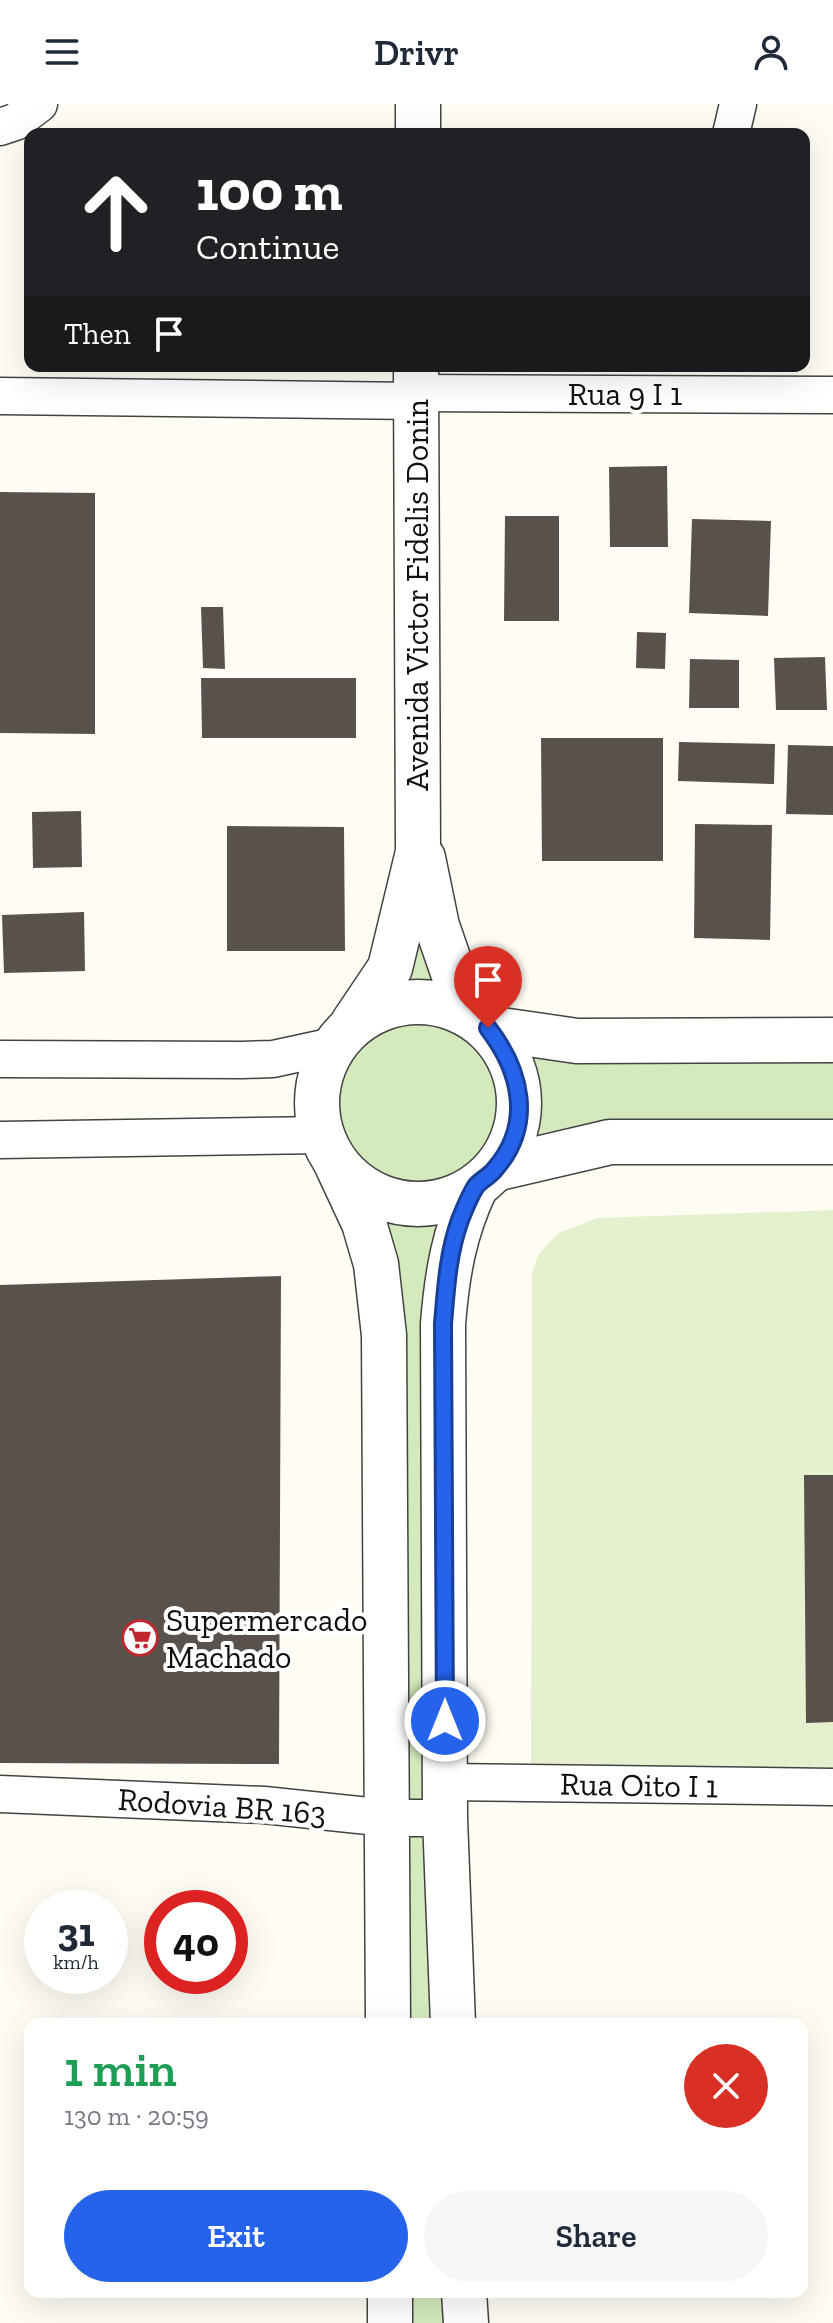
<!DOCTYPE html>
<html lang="en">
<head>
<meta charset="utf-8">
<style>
	body { margin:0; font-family:"Zilla Slab",serif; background:#f6f6f7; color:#1f2937; height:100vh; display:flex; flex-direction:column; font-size:30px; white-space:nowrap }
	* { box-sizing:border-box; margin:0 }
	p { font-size:26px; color:#747a83 }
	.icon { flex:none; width:44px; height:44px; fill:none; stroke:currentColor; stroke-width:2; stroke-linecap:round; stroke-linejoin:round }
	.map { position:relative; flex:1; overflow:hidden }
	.drawer { position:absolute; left:24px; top:1914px; width:784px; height:280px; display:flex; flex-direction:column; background:#fff; border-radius:16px; box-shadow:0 8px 32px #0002 }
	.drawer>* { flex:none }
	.hud { position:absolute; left:24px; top:24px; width:786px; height:244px; border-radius:16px; box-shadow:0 8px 32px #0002; background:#202124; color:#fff; overflow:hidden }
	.speed { position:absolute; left:24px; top:1786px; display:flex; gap:16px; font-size:40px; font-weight:700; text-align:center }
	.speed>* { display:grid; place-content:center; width:104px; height:104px; border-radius:50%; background:#fff; box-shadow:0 8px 32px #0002; line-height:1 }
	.speed small { font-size:20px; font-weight:400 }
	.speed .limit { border:12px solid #d22; background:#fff; color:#111 }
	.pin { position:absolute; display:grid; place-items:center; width:68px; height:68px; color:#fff; margin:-82px -34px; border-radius:50% 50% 50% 0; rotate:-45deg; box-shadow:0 0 8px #0007 }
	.pin .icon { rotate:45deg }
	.me { position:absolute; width:88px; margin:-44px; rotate:0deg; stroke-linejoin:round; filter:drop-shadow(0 0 6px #0008) }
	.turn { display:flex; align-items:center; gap:28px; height:168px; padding:0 40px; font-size:36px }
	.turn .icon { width:104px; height:104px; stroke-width:2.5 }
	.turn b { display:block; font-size:56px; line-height:68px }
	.then { display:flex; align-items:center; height:76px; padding:0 40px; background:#0003; gap:16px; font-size:30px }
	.round { display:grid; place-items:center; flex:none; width:84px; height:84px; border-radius:42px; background:#f6f6f7 }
	.head { display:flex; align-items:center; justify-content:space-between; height:136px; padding:0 40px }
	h1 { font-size:48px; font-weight:600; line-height:60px; color:#1e9e55 }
	.button { display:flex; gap:16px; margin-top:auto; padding:16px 40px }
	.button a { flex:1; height:92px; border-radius:48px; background:#2563eb; color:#fff; font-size:32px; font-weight:600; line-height:92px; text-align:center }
	.button a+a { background:#f6f6f7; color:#1f2937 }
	header { display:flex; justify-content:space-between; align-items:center; height:104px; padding:0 40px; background:#fff; font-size:36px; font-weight:600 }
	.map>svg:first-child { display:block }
	.green { fill:#d4eabc }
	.pitch { fill:#e5f1ce }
	.building { fill:#59514c }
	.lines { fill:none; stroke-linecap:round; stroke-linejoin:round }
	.minor-casing { stroke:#434343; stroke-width:39 }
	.tertiary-casing { stroke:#434343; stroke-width:47 }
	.minor { stroke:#fff; stroke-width:36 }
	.tertiary { stroke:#fff; stroke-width:44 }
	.route-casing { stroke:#184099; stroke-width:20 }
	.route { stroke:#2563eb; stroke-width:14 }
	.labels { text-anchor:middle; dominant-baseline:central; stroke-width:8; stroke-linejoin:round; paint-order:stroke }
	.street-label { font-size:32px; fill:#101010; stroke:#fff }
	.poi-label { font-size:32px; fill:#101010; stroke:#fff; text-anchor:start }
</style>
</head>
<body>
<header><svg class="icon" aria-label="menu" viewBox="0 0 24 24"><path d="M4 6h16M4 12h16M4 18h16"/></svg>Drivr<svg class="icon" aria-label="person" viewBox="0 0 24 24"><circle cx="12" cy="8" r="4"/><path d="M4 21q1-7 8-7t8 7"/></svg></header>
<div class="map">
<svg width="833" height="2219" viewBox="0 0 833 2219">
	<rect width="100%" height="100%" fill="#fffdf3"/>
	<!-- green -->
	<g class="green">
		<path d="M419,785L451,894C426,885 409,887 383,894Z"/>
		<path d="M397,914L454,921L473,935L491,960L505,1004L493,1037L450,1080C434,1079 410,1086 395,1081C341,1064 314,993 352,947C363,934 383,924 397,914Z"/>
		<path d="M833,941V1027L519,1049C525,1013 531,981 512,948Z"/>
		<path d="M361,1097C395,1109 420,1117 455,1103L436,1706H396Z"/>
		<polygon points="395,1725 435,1726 445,1920 397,1920"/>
		<polygon points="399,2188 456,2188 457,2219 399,2219"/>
	</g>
	<!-- pitch -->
	<polygon class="pitch" points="833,1106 833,1666 531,1664 532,1170 538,1151 557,1130 597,1114"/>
	<!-- building -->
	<g class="building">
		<polygon points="667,362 668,443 610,443 609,363"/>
		<polygon points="0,388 95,389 95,630 0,629"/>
		<polygon points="505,412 559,412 559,517 504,517"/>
		<polygon points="692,415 771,417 768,512 689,509"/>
		<polygon points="201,503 223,503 225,565 203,564"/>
		<polygon points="637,528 666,529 665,565 636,564"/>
		<polygon points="825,553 827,606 776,606 774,554"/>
		<polygon points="690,555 739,556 739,604 689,604"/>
		<polygon points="201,574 356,574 356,634 202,634"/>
		<polygon points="541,634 663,634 663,757 542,757"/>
		<polygon points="679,638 775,640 774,680 678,677"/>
		<polygon points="788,641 833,642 833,711 786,710"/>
		<polygon points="81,707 82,763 33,764 32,708"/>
		<polygon points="695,720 772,721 770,836 694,834"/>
		<polygon points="227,722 344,723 345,847 227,847"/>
		<polygon points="84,808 85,867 4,869 2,811"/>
		<polygon points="281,1172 279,1660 0,1659 0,1181"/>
		<polygon points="804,1371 833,1371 833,1618 806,1619"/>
	</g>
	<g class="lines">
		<defs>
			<g id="minor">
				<polyline points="0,23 15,18 39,0"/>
				<polyline points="731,30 738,0"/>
				<polyline points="416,289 833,291"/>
				<polyline points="0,292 416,297"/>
				<polyline points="0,955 243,956 273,955 333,942"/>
				<polyline points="0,1036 322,1031"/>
				<polyline points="445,1678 833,1683"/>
				<polyline points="0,1690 264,1701 387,1714 445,1714"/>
			</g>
			<g id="tertiary">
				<polyline points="418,30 418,0"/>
				<polyline points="423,754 437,822 467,909"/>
				<circle cx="418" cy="999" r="101"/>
				<polyline points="353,919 390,864 418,748 416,262"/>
				<polyline points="488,924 577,937 833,936"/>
				<polyline points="336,1059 364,1119 376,1160 384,1231 388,1920"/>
				<polyline points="495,1065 610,1038 833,1038"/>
				<path d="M453,1920L445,1714L443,1220C447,1170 454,1128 476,1082"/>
				<polyline points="390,2188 390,2219"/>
				<polyline points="464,2188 466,2219"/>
			</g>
		</defs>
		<!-- minor casing -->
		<use href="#minor" class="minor-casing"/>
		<!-- tertiary casing -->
		<use href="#tertiary" class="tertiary-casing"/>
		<!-- minor -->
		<use href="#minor" class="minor"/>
		<!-- tertiary -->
		<use href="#tertiary" class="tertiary"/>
	</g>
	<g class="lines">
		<defs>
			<path id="route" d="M445,1617L443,1220C446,1184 448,1149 460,1116C464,1106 470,1091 476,1082C481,1076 490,1072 495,1065C534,1020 521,967 488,924"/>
		</defs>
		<!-- route casing -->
		<use href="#route" class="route-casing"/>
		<!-- route -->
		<use href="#route" class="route"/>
	</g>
	<!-- icons -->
	<defs>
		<symbol id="supermarket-ring" viewBox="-11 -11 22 22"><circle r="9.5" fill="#fff" stroke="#c1272f" stroke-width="1.5"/><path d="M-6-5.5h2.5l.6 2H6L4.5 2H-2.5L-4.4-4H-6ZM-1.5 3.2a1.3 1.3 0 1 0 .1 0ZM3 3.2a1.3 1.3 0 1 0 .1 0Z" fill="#c1272f"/></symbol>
	</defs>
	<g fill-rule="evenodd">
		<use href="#supermarket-ring" x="120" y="1514" width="40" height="40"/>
	</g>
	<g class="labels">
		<!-- street labels -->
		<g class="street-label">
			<text x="625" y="290">Rua 9 I 1</text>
			<text transform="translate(417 491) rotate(-90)">Avenida Victor Fidelis Donin</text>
			<text transform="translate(639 1681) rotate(1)">Rua Oito I 1</text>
			<text transform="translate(222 1702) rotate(4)">Rodovia BR 163</text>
		</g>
		<!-- poi labels -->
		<g class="poi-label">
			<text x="166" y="1516">Supermercado<tspan x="166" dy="37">Machado</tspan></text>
		</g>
	</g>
</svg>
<div class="speed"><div>31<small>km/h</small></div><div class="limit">40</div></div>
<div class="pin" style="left:488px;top:924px;background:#d93025"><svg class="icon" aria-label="arrive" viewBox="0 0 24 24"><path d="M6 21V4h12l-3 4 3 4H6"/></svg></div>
<svg class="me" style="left:445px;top:1617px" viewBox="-20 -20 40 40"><circle r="17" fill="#2563eb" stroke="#fff" stroke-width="3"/><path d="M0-11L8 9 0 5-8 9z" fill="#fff"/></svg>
<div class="hud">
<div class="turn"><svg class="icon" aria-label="ahead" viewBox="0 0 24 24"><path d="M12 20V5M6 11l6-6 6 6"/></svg><div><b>100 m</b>Continue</div></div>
<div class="then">Then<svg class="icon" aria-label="arrive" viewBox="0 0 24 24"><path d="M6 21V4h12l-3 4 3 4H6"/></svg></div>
</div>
<section class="drawer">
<div class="head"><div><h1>1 min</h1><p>130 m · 20:59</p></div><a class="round" style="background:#d93025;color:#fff"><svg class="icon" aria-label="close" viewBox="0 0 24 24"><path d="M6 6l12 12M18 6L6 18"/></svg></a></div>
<div class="button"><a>Exit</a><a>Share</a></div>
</section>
</div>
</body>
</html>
